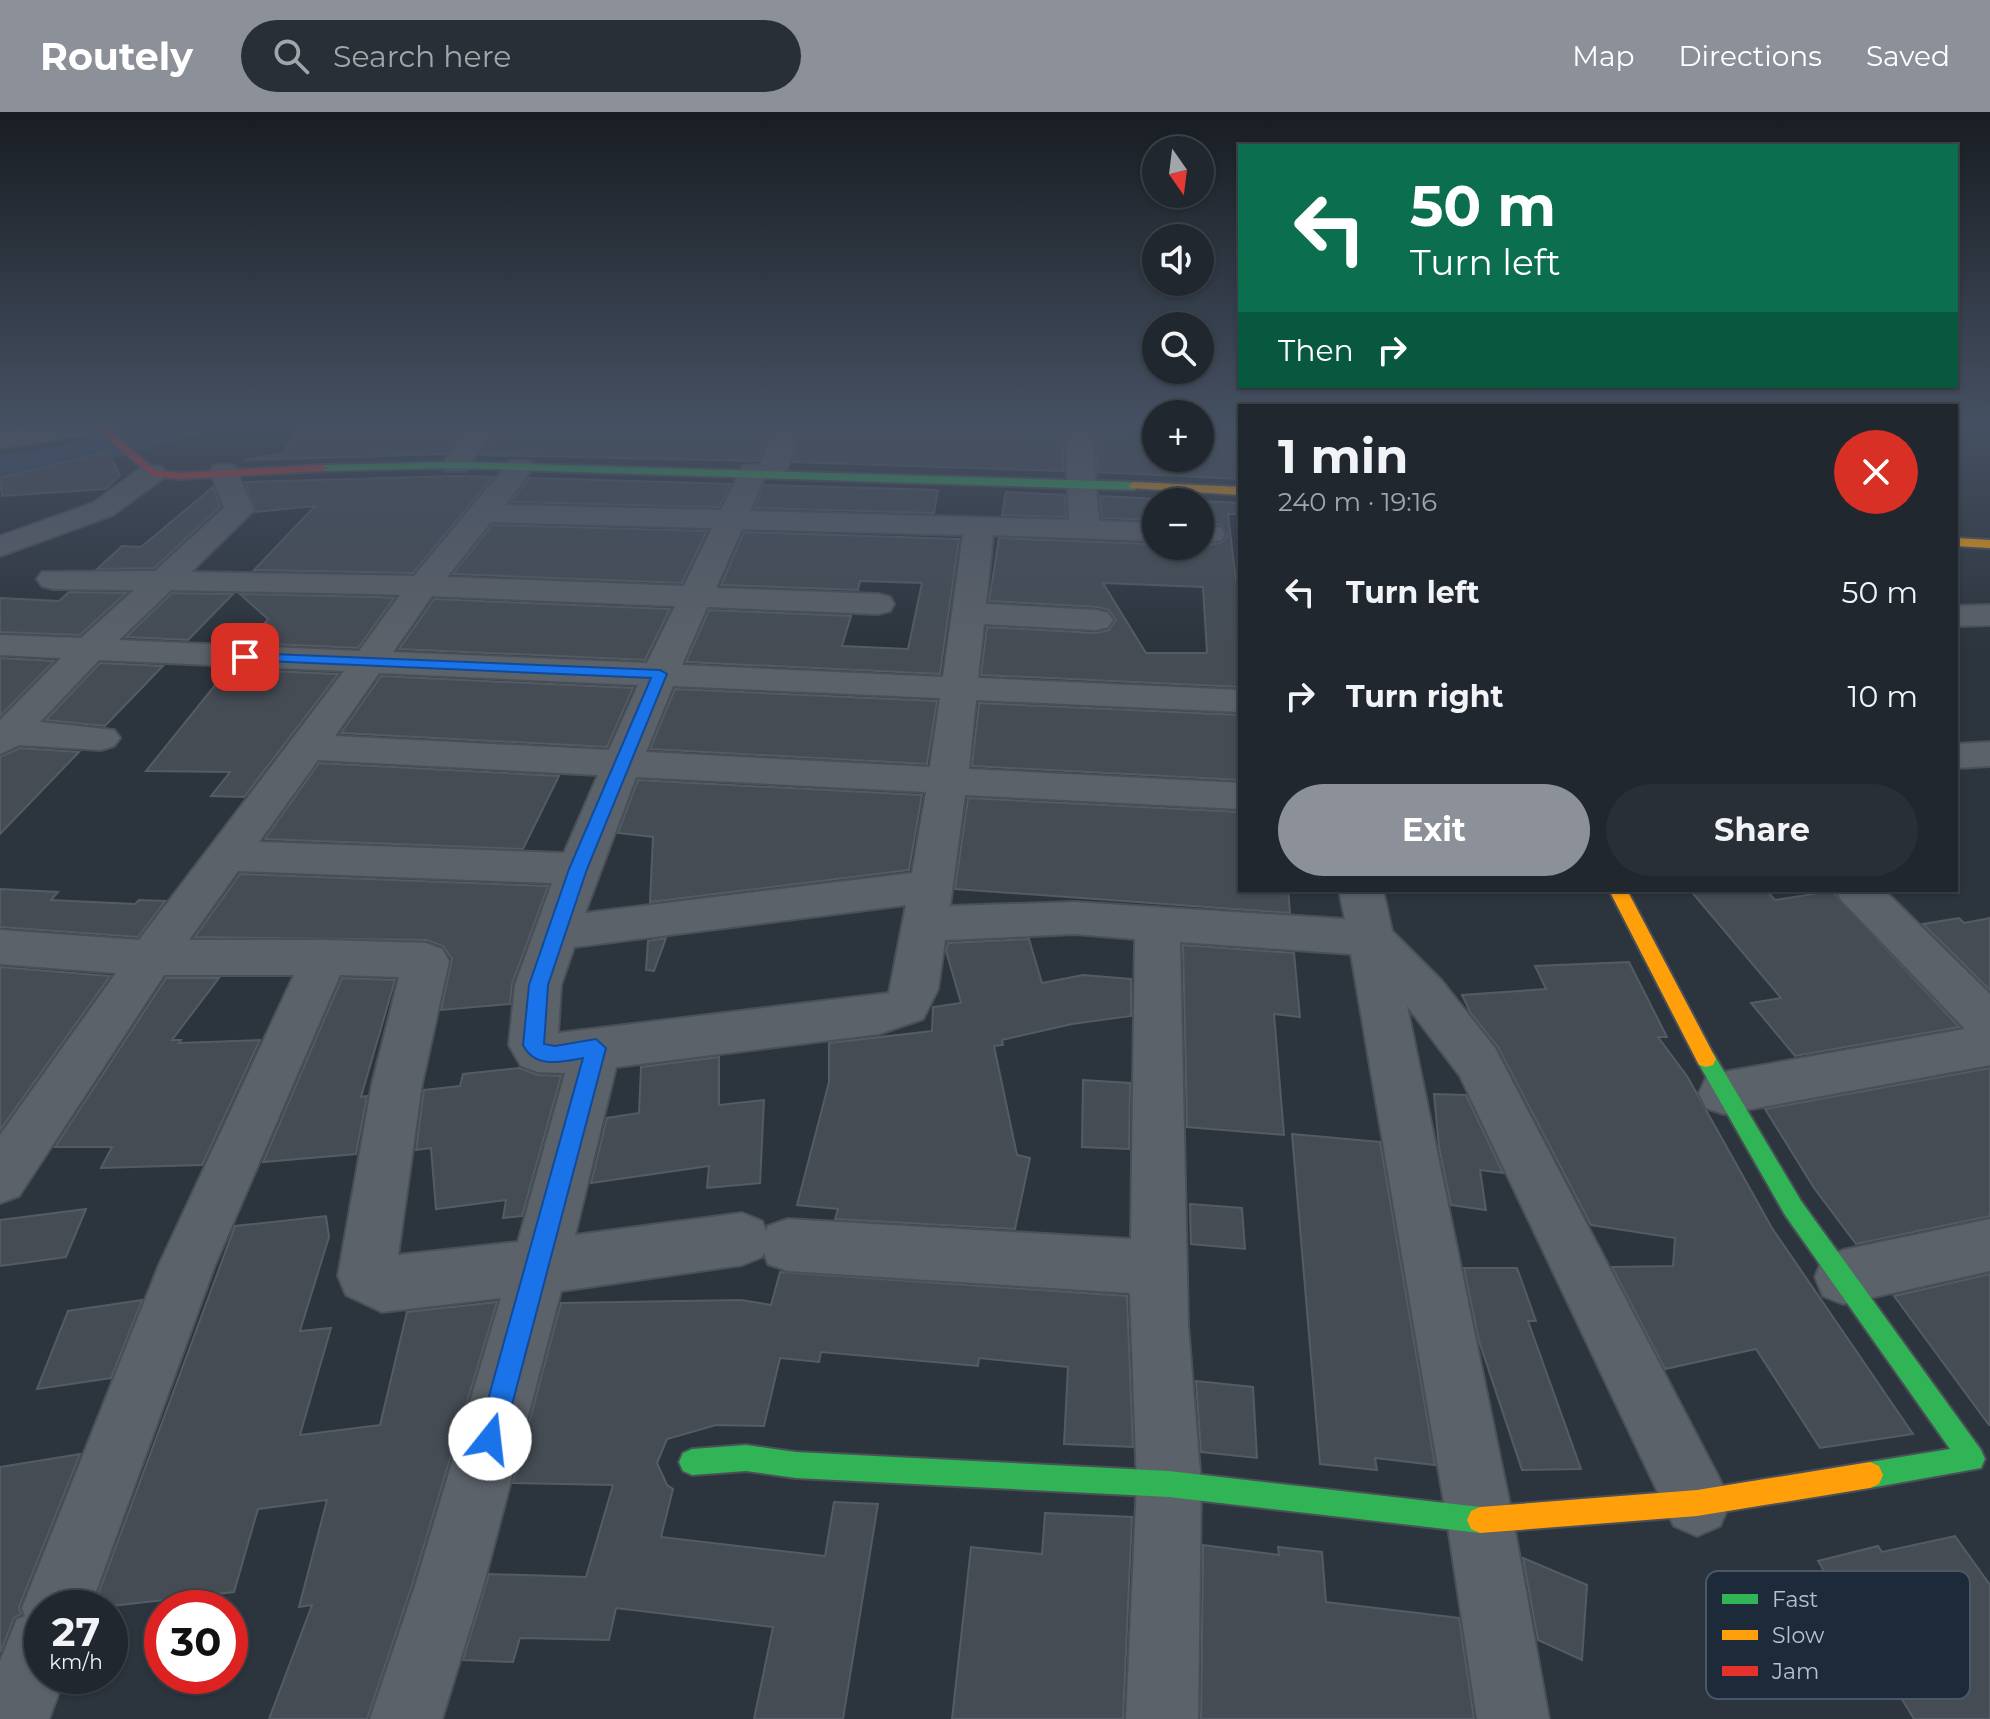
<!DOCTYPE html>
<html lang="en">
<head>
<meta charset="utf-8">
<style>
	body { margin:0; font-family:Montserrat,sans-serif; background:#292f36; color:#f1f3f6; height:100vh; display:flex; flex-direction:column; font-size:30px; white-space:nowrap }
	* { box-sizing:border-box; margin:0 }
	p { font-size:26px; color:#a2a5aa }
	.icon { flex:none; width:44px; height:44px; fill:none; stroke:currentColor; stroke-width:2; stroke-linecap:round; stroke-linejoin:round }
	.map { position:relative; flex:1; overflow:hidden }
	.panel { position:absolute; left:1238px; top:292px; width:720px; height:488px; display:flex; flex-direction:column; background:#21272e; border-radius:0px; box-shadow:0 2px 6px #0004,0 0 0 2px #3e444a }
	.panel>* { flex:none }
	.banner { position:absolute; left:1238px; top:32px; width:720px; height:244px; border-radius:0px; box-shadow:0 2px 6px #0004,0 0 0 2px #3e444a; background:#0b6e4f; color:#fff; overflow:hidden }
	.needle { width:52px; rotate:166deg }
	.tools { position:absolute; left:1142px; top:24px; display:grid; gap:16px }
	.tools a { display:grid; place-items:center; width:72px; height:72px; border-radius:50%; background:#21272e; box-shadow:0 2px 6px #0004,0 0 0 2px #3e444a; font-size:40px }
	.speed { position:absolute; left:24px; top:1478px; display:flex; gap:16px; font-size:40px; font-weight:700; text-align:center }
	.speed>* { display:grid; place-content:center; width:104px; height:104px; border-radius:50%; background:#21272e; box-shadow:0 2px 6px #0004,0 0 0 2px #3e444a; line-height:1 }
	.speed small { font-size:20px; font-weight:400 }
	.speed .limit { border:12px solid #d22; background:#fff; color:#111 }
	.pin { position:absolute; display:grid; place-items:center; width:68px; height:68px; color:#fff; margin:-34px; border-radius:16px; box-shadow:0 4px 12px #0006 }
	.me { position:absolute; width:88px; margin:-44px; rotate:16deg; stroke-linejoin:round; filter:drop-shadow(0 0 6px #0008) }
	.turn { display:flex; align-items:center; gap:28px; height:168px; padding:0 40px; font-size:36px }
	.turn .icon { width:104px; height:104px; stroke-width:2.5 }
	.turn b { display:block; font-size:56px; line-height:68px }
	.then { display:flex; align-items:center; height:76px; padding:0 40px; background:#0003; gap:16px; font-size:30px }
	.round { display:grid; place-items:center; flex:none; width:84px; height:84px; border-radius:42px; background:#292f36 }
	.headline { display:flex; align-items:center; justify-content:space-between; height:136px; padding:0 40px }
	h1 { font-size:48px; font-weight:700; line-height:60px }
	.action { display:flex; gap:16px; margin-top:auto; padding:16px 40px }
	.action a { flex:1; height:92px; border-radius:48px; background:#8c9099; color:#fff; font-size:32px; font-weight:700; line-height:92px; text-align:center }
	.action a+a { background:#292f36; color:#f1f3f6 }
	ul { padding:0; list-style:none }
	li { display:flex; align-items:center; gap:24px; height:104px; padding:0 40px }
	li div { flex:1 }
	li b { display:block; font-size:30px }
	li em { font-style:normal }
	header { display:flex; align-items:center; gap:48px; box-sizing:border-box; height:112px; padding:0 40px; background:#8c9099; color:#fff }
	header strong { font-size:38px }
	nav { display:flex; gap:44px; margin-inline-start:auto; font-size:28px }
	.search { width:560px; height:72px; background:#292f36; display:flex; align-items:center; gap:20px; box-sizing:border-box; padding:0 28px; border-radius:44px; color:#a2a5aa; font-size:30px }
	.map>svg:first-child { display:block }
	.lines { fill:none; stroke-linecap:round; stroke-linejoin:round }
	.river { fill:#354d6a; fill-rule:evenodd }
	.building { fill:#454c54; stroke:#545b65; stroke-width:2; fill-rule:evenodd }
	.street-casing { stroke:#4a5057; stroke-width:4 }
	.fast-casing { stroke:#4a5057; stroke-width:4 }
	.slow-casing { stroke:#4a5057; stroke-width:4 }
	.jam-casing { stroke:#4a5057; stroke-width:4 }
	.street { fill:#5c626a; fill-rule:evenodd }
	.fast { fill:#30b455; fill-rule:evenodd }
	.slow { fill:#ff9f0a; fill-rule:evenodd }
	.jam { fill:#e5322d; fill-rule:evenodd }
	.route { fill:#1a73e8; stroke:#114b97; stroke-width:2 }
	.key { fill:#1d2a3a; stroke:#4b5766; stroke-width:2 }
	.key-label { font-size:22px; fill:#b6c0ce }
</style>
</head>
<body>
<header>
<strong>Routely</strong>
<div class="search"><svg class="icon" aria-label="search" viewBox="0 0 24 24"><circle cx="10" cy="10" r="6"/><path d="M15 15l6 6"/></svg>Search here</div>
<nav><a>Map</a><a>Directions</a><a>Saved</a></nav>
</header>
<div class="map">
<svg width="1990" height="1607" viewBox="0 0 1990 1607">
	<rect width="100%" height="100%" fill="#2c343d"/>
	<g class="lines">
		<!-- river -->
		<polygon class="river" points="141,310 213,310 207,319 78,357 0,371 0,343 58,334"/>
	</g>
	<!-- building -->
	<g class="building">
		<polygon points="301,310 468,310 446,342 245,348 284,341"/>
		<polygon points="501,310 773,310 758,349 480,343"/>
		<polygon points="805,310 1062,310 1064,359 792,350"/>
		<polygon points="1156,310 1156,346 1200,346 1200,310 1240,310 1240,367 1098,360 1094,316 1155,317"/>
		<polygon points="108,340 120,363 106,377 2,384 0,366"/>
		<polygon points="456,364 493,365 413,461 254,458 315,394 256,400 245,370"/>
		<polygon points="529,366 731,372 719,395 511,390"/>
		<polygon points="764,373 938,378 934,401 754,396"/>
		<polygon points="213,375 220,395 154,456 97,457 122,434 141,435"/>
		<polygon points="1006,380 1065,383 1066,405 1002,403"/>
		<path d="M1100,384L1240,391V402H1228L1236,469H1240V575L981,563L987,515L1096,521L1109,518L1116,508L1109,498L1097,495L989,489L999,426L1200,434L1221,431L1228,424L1221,413L1200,410V390H1156V408L1102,406ZM1103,471L1203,475L1207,541H1146Z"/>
		<polygon points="492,413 707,419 682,471 453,462"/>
		<polygon points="744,420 959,427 940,562 686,550 709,498 851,504 842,534 908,537 922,471 860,469 858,478 721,473"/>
		<polygon points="69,480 126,481 80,523 0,520 0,486 59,489"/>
		<polygon points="172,481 233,482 188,528 126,525"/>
		<polygon points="240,482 378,485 394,486 358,536 249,531 268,507"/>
		<polygon points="434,487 670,497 645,548 399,537"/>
		<polygon points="0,546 54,549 0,604"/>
		<polygon points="100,551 163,554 105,614 46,608"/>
		<polygon points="228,557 338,562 244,685 211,684 230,660 146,659"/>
		<polygon points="381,564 633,576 607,635 341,621"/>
		<polygon points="675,577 937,589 927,652 650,637"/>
		<polygon points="979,591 1240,603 1240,668 972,654"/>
		<polygon points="20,636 79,640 0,722 0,645"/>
		<polygon points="319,651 559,664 523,737 265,727"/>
		<polygon points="638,668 922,683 909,758 650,790 653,725 618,721"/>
		<polygon points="968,686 1240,700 1240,778 1288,778 1290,801 955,777"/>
		<polygon points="240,762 548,774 512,872 510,892 441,898 452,847 443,834 427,828 195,825"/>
		<polygon points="0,777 58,780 51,788 135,792 139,788 165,789 138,825 0,815"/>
		<polygon points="1690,778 1766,778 1775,788 1832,779 1959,915 1795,944 1751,891 1781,886"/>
		<polygon points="1959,806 1964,811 1990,806 1990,878 1923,812"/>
		<polygon points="666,826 654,859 646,858 648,829"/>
		<polygon points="1029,827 1042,871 1083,863 1131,867 1131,904 1072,912 1002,928 1003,933 994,934 1017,1043 1030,1046 1015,1117 835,1107 838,1097 797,1093 829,970 829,931 932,919 933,895 961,891 946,839 948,831"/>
		<polygon points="1183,833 1294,841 1300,905 1274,902 1284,1023 1187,1015"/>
		<polygon points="1629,850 1667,925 1658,925 1687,964 1772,1116 1913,1322 1820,1336 1756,1237 1665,1257 1612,1155 1673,1154 1675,1126 1591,1113 1498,935 1470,900 1462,883 1546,877 1535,854"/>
		<polygon points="0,855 110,864 0,1018"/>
		<polygon points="166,866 219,866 172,928 181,928 179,931 260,928 202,1053 101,1056 112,1035 55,1035"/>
		<polygon points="342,866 395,868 361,985 367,984 356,1042 263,1050"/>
		<polygon points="719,945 719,993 764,988 760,1071 707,1076 709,1054 591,1071 607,1006 639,1001 641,955"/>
		<polygon points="519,956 538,963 561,964 522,1104 503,1106 506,1088 436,1097 431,1036 416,1038 424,978 460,974 463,962"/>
		<polygon points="1990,956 1990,1104 1856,1132 1814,1076 1765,997"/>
		<polygon points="1083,968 1130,971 1129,1037 1082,1035"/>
		<polygon points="1434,982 1466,983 1503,1061 1480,1058 1486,1098 1451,1093 1439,1035"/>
		<polygon points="1292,1022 1380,1030 1435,1353 1375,1346 1377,1358 1320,1352"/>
		<polygon points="1190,1092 1242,1096 1245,1137 1191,1132"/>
		<polygon points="86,1097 66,1145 0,1154 0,1108"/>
		<polygon points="326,1104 329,1125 300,1219 331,1216 300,1323 380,1313 407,1200 497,1190 413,1470 367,1607 269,1607 312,1493 299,1495 327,1388 258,1397 234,1480 93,1496 235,1114"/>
		<polygon points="1464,1156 1517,1156 1536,1209 1528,1209 1581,1357 1522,1358 1479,1229"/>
		<polygon points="780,1160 1127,1184 1133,1335 1064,1332 1068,1255 979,1246 978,1254 821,1240 819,1250 780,1246 764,1314 716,1313 667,1327 657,1351 667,1373 673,1377 661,1425 825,1444 834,1390 878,1392 843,1607 754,1607 773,1515 616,1496 609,1528 520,1526 513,1550 463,1548 489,1462 586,1465 613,1373 513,1371 561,1191 741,1188 771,1193"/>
		<polygon points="1990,1162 1990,1313 1989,1313 1894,1184"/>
		<polygon points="142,1188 111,1266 37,1277 68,1199"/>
		<polygon points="1196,1269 1253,1275 1257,1346 1201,1340"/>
		<polygon points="80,1342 19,1495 21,1502 14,1506 0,1541 0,1355"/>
		<polygon points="1045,1401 1132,1405 1123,1607 952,1607 971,1435 1042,1442"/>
		<polygon points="1955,1424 1990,1473 1990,1607 1914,1607 1818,1449 1878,1434 1882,1440"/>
		<polygon points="1203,1433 1279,1443 1278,1435 1322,1440 1326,1490 1459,1506 1474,1607 1201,1607"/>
		<polygon points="1523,1446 1587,1473 1582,1548 1538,1528"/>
	</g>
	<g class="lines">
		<defs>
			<g id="street">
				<polygon points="62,310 127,310 114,318 0,336 0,320"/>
				<polygon points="472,310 498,310 466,359 446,359 442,353"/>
				<path d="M776,310H802L786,360L782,366H764L750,399L1069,408L1065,310H1091L1099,409L1156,411V429L993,423L986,492L1096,498L1108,501L1113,508L1108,515L1096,518L984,512L978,566L1240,578V600L976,588L969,657L1240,671V697L965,683L950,794L1075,790L1345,807L1339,778H1383L1392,819L1442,869L1495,936L1720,1368L1730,1391L1720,1414L1697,1424L1674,1414L1460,964L1407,894L1513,1408L1549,1607H1477L1447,1408L1351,842L1180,830L1188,1214L1201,1372L1198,1607H1126L1137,1372L1130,1181L788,1159L768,1152L764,1141L762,1145L742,1153L561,1179L484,1471L442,1607H370L416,1471L501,1186L382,1200L346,1183L338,1164L372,972L399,865L340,863L215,1153L90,1496H42V1564H65L49,1607H0V1549L17,1507L25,1504L22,1496L159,1153L294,863H164L19,1084L0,1091V1023L116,861L0,852V818L139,828L344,559L99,548L40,610L114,618L120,626L114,634L101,638L19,633L0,642V608L61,546L0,543V523L81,526L134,478L53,477L42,474L37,467L42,460L155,459L224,396L210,359L214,353H234L254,398L191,460L414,464L510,349H530L534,355L505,393L721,398L743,354L760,353ZM491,410L712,416L684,474L447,465ZM742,417L963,423L943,565L682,553L707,495L878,502L890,499L894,492L890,485L878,482L716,476ZM171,478L378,482L400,483L359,539L119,528ZM432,484L675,494L647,551L393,540ZM379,561L638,573L609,638L335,624ZM673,574L940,586L930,655L646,640ZM318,648L598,663L564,741L259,730ZM636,665L926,680L912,761L585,801ZM238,759L552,771L515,873L509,933L521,954L538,960L565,961L518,1130L398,1143L422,972L449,849L442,837L426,831L325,828H189ZM906,793L889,881L558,921L561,873L574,835ZM1075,822L1135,827L1131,1127L788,1107L768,1114L766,1119L762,1109L742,1101L575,1123L616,955L879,922L923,907L938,877L945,828Z"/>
				<polygon points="152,353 162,355 166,361 162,367 113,403 0,444 0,424 93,391 142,355"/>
				<polygon points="1200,413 1221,416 1225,422 1221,428 1200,431"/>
				<polygon points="1990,493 1990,513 1956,514 1956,494"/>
				<polygon points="1990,630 1990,654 1956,656 1956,632"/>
				<polygon points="1835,778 1884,778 1990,882 1990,953 1724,1002 1706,996 1699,981 1706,966 1724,960 1965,917 1842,789"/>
				<polygon points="1990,1107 1990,1159 1843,1192 1823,1184 1815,1165 1823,1146 1843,1138"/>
			</g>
			<g id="fast">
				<polygon points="456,350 1134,370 1140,374 1134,378 456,356 322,359 316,356 322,353"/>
				<polygon points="1706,939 1713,941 1801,1089 1981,1338 1985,1347 1981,1356 1870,1376 1861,1372 1857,1363 1861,1354 1870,1350 1950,1337 1785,1103 1696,947 1699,941"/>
				<polygon points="746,1333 796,1340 1169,1359 1480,1395 1489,1399 1493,1408 1489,1417 1480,1421 1169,1385 796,1366 746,1359 692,1363 683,1359 679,1350 683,1341 692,1337"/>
			</g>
			<g id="slow">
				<polygon points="1134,370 1240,375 1240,383 1130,376 1128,374"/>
				<polygon points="1956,426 1990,428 1990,436 1956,434"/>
				<polygon points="1609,778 1627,778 1716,947 1713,953 1706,955 1699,953"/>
				<polygon points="1870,1350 1879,1354 1883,1363 1879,1372 1870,1376 1697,1404 1480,1421 1471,1417 1467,1408 1471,1399 1480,1395 1697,1378"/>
			</g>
			<polygon id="jam" points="88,310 100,310 155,358 180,361 322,353 328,356 322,359 180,367 152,364"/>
		</defs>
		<!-- street casing -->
		<use href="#street" class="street-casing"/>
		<!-- fast casing -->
		<use href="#fast" class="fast-casing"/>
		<!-- slow casing -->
		<use href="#slow" class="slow-casing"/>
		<!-- jam casing -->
		<use href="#jam" class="jam-casing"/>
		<!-- street -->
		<use href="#street" class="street"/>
		<!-- fast -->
		<use href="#fast" class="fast"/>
		<!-- slow -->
		<use href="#slow" class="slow"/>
		<!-- jam -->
		<use href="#jam" class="jam"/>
	</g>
	<!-- sky -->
	<linearGradient id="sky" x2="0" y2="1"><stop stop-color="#181d22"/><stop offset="0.58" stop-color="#455062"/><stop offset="1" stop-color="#455062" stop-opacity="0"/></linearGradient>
	<rect width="1990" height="535" fill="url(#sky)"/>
	<!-- route -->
	<path class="route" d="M245,541L660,558L667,562L587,757L548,873L544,932L555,934L596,927L606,936L503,1327L500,1336L490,1340L481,1336L477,1327L583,946C561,950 535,957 523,933L529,873L569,757L651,566L240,548L237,545Z"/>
	<!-- legend -->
	<rect x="1706" y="1459" width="264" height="128" rx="12" class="key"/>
	<rect x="1722" y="1482" width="36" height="10" fill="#30b455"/>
	<rect x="1722" y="1518" width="36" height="10" fill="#ff9f0a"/>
	<rect x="1722" y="1554" width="36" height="10" fill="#e5322d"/>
	<g class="key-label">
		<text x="1772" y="1495">Fast</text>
		<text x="1772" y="1531">Slow</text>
		<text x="1772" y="1567">Jam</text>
	</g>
</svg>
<div class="tools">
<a><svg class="needle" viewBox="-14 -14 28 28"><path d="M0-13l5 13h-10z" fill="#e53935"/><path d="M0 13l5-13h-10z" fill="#a2a5aa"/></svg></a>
<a><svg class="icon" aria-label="sound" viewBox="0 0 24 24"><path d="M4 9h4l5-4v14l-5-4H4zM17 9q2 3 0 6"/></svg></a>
<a><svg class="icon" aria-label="search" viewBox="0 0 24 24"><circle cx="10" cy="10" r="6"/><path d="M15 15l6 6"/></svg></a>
<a>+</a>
<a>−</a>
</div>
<div class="speed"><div>27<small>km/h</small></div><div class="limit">30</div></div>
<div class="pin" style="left:245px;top:545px;background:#d93025"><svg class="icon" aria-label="arrive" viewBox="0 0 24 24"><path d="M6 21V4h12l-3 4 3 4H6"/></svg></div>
<svg class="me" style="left:490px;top:1327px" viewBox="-20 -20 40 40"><circle r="19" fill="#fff"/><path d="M0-13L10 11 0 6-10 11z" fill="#1a73e8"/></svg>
<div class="banner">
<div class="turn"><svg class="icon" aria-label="left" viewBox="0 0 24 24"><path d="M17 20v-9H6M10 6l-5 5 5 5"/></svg><div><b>50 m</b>Turn left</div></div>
<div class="then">Then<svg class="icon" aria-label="right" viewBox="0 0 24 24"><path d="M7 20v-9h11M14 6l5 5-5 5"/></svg></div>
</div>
<section class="panel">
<div class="headline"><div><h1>1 min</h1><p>240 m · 19:16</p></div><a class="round" style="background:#d93025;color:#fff"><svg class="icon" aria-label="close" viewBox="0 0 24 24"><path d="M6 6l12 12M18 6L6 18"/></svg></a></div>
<ul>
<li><svg class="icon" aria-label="left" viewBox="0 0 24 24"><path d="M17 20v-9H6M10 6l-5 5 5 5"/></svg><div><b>Turn left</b></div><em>50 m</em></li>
<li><svg class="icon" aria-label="right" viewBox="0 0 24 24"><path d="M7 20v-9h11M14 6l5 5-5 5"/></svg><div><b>Turn right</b></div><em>10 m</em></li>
</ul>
<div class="action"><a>Exit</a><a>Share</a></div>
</section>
</div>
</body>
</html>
